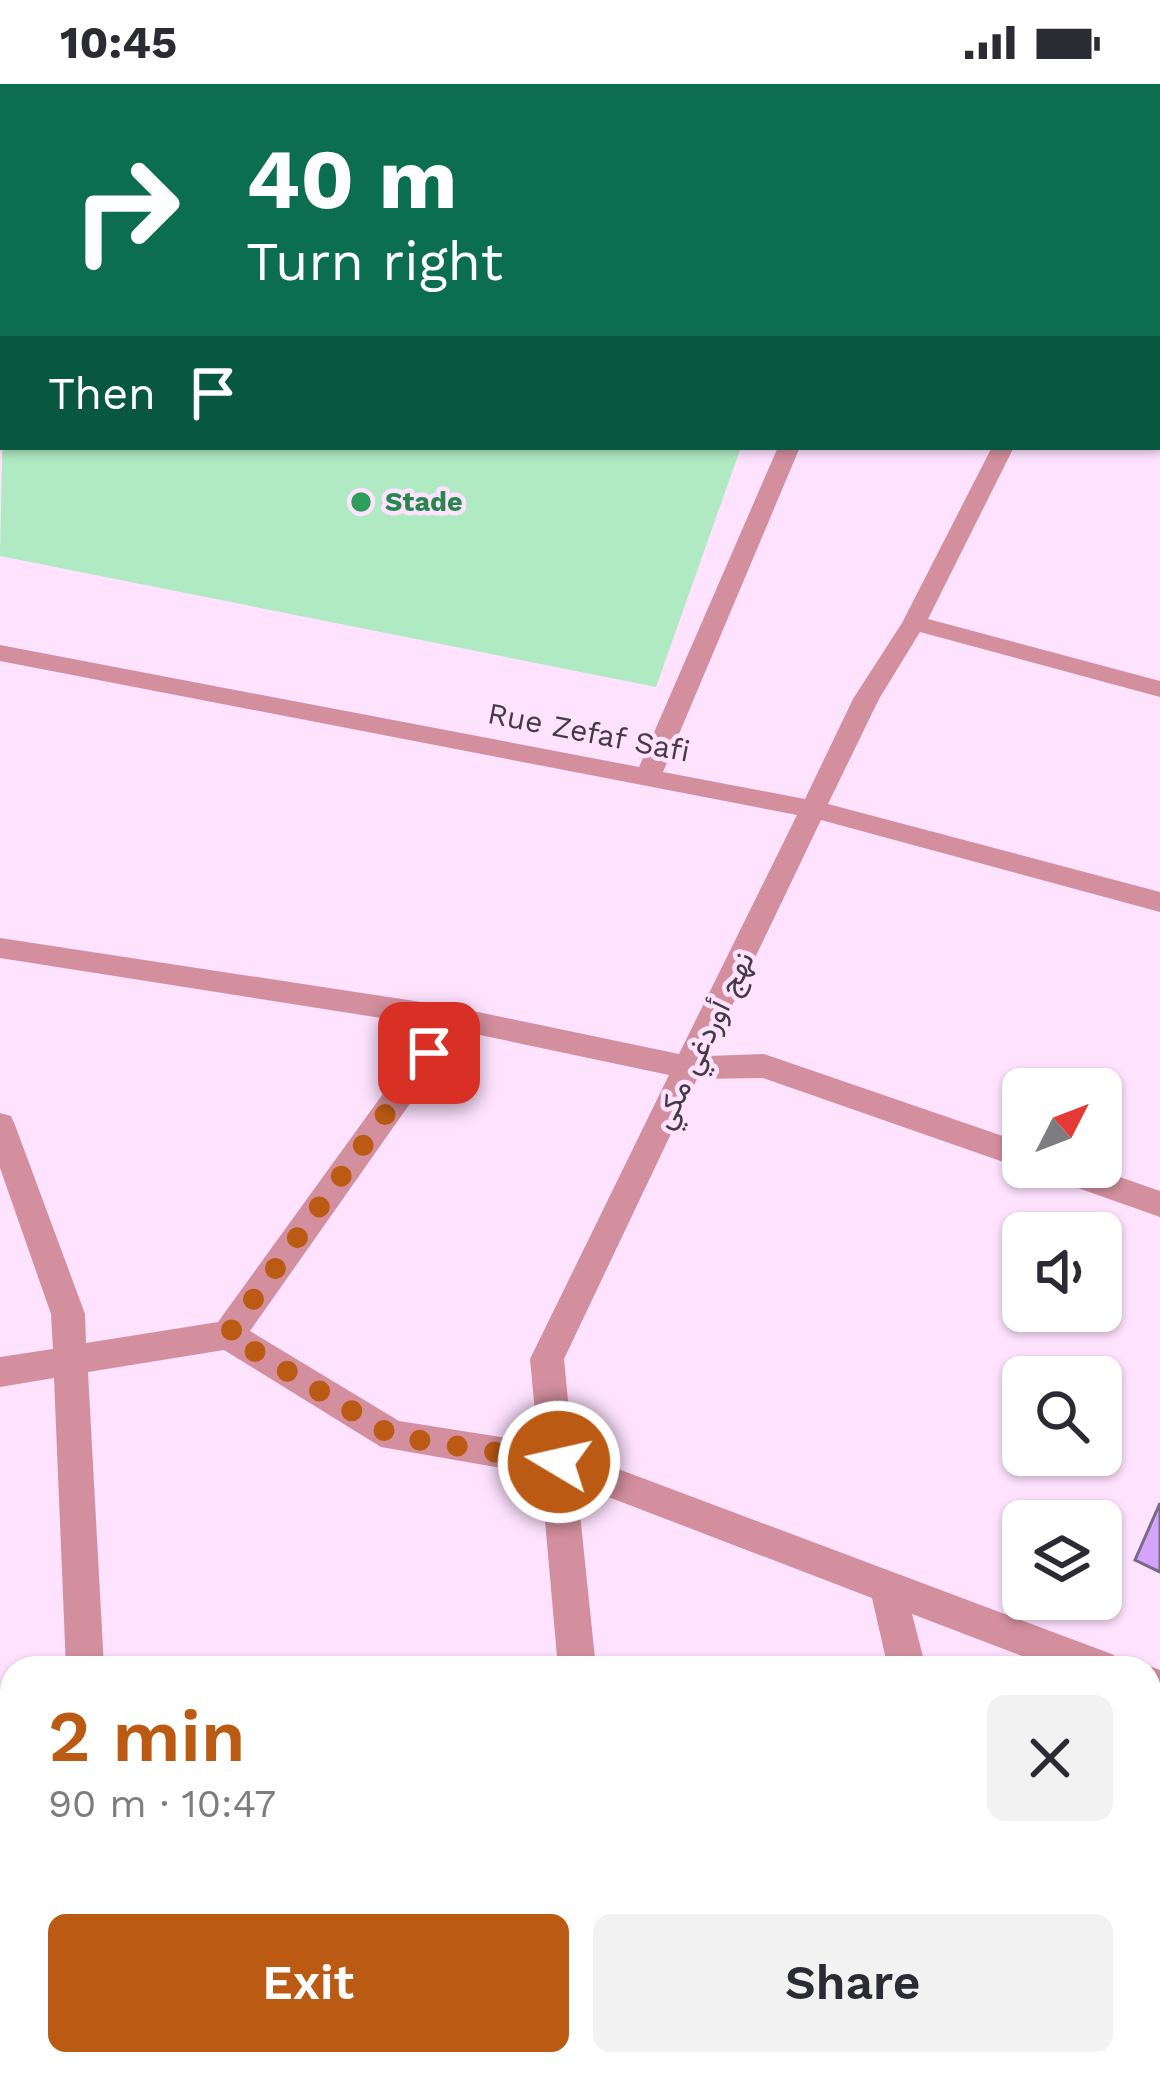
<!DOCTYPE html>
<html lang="en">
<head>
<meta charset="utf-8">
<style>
	body { margin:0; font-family:"Work Sans",Vazirmatn,sans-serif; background:#f2f2f3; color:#2b2b33; height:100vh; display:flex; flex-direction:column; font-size:45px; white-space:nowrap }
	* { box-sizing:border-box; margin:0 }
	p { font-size:39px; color:#7c7c81 }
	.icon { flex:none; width:66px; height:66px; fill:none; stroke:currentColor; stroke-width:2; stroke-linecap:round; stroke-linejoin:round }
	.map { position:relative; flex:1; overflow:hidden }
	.side { position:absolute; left:0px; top:1572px; width:1161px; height:420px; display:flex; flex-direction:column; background:#fff; border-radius:36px 36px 0 0; box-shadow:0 3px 9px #0004 }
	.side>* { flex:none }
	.guide { position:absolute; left:0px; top:0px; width:1161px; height:366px; box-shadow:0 3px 9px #0004; background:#0b6e4f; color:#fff; overflow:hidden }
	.needle { width:78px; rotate:48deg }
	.fabs { position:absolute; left:1002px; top:984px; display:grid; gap:24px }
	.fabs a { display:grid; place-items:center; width:120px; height:120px; border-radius:18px; background:#fff; box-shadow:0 3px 9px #0004; font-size:60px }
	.pin { position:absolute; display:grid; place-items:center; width:102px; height:102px; color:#fff; margin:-51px; border-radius:24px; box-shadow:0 6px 18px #0006 }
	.me { position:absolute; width:132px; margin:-66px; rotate:279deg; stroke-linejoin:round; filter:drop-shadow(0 0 9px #0008) }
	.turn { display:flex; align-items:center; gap:42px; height:252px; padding:0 48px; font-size:54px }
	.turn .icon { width:156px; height:156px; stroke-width:2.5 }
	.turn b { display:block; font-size:84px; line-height:102px }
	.then { display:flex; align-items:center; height:114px; padding:0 48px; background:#0003; gap:24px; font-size:45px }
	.round { display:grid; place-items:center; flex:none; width:126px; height:126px; border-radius:18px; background:#f2f2f3 }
	.summary { display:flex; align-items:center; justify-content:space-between; height:204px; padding:0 48px }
	h1 { font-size:72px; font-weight:600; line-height:90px; color:#ba5a13 }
	.cta { display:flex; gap:24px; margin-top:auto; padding:24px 48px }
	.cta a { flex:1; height:138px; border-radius:18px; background:#ba5a13; color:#fff; font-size:48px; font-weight:600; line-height:138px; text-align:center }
	.cta a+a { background:#f2f2f3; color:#2b2b33 }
	.status { display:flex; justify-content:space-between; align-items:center; height:84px; padding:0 60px; background:#fff; direction:ltr }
	.status svg { height:33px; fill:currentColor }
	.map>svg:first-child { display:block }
	.green { fill:#b0eac3 }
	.building { fill:#d4a4fb; stroke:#796a87; stroke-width:3 }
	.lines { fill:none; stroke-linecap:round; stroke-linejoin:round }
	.minor { fill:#d38f9e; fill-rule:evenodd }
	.route { stroke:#ba5a13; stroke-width:21; stroke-dasharray:0 37.8 }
	.leisure-dot { fill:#2e9e5b; stroke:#fee2fe; stroke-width:4.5 }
	.labels { text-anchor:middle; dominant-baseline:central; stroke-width:9; stroke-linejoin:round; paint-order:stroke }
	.far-leisure-label { font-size:27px; font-weight:bold; fill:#27864d; stroke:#fee2fe; text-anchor:start }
	.street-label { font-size:30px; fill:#443944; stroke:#fee2fe }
</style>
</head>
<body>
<div class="status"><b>10:45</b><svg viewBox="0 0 49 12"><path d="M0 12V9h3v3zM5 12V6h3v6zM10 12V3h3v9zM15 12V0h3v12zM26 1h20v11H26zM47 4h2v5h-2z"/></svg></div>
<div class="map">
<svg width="1160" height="1992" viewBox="0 0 1160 1992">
	<rect width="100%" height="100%" fill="#fee2fe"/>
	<!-- green -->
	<g class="green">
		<polygon points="284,0 777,0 802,3 281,3"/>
		<polygon points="3,330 3,363 741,363 656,603 0,472"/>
	</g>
	<!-- building -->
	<g class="building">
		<polygon points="948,0 1059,0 1061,3 951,3"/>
		<polygon points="1160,1419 1160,1488 1135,1476"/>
	</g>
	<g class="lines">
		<!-- minor -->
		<g class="minor">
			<polygon points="253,0 272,0 251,3"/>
			<polygon points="922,0 940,0 942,3 924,3"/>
			<polygon points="1116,0 1134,0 1136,3 1118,3"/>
			<polygon points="0,1 8,3 3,3 3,12"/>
			<rect x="1158" y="40" width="2" height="13"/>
			<polygon points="0,303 3,303 0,318"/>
			<path d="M778,363H800L663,688L805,715L853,615L902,539L992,363H1014L928,535L1160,597V613L920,548L879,615L828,720L1160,808V828L821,736L708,972L764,970L1023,1059V1083H1027L1012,1081L763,994L697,995L564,1275L573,1368L1101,1566L1114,1571L1120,1584H1053L912,1530L926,1584H888L872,1514L577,1401L596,1584H558L541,1391L381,1363L224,1266L88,1288L104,1584H66L54,1294L0,1303V1273L53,1265L51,1230L0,1084V1029L11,1032L15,1041L85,1230L86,1259L218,1238L432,942L0,874V854L454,923L679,970L797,731L0,577V561L639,683ZM461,947L669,991L530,1275L538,1359L399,1337L250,1247Z"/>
			<polygon points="1039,1083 1091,1083 1160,1107 1160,1133 1044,1092"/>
			<polygon points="1149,1582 1160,1586 1160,1624 1149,1620 1149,1584 1145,1584"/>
			<polygon points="84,1980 126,1980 127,1992 85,1992"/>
			<polygon points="590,1980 632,1980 633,1992 591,1992"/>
			<polygon points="986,1980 1028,1980 1031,1992 989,1992"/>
		</g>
	</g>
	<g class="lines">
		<!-- route -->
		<polyline class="route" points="429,969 228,1251 393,1352 559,1378"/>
	</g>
	<!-- markers -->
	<circle class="leisure-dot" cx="361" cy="418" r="12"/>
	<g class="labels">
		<!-- far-leisure labels -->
		<g class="far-leisure-label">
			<text x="385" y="418">Stade</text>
		</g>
		<!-- street labels -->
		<g class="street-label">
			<text transform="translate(589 648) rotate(11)">Rue Zefaf Safi</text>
			<text transform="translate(703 956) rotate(-64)">نهج أوردغي مكي</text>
		</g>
	</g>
</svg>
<div class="fabs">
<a><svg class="needle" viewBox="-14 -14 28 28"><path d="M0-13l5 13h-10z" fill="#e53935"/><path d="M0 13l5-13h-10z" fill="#7c7c81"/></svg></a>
<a><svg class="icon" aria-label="sound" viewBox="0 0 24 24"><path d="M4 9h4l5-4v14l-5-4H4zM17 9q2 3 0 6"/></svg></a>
<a><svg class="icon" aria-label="search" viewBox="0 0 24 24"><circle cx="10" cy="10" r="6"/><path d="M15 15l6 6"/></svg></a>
<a><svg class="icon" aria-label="layers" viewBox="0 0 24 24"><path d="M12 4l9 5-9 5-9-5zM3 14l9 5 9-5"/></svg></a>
</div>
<div class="pin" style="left:429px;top:969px;background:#d93025"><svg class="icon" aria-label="arrive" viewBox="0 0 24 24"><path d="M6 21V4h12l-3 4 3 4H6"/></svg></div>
<svg class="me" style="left:559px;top:1378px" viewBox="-20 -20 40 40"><circle r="17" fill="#ba5a13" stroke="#fff" stroke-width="3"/><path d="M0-11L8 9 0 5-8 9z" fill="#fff"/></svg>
<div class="guide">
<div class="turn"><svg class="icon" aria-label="right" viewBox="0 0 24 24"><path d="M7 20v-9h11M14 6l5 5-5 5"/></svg><div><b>40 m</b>Turn right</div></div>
<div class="then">Then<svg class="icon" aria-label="arrive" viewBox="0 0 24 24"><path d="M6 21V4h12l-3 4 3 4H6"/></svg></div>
</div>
<section class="side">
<div class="summary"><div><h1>2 min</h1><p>90 m · 10:47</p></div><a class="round"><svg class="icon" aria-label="close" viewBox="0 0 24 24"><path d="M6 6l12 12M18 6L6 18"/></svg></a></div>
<div class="cta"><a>Exit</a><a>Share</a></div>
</section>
</div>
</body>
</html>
